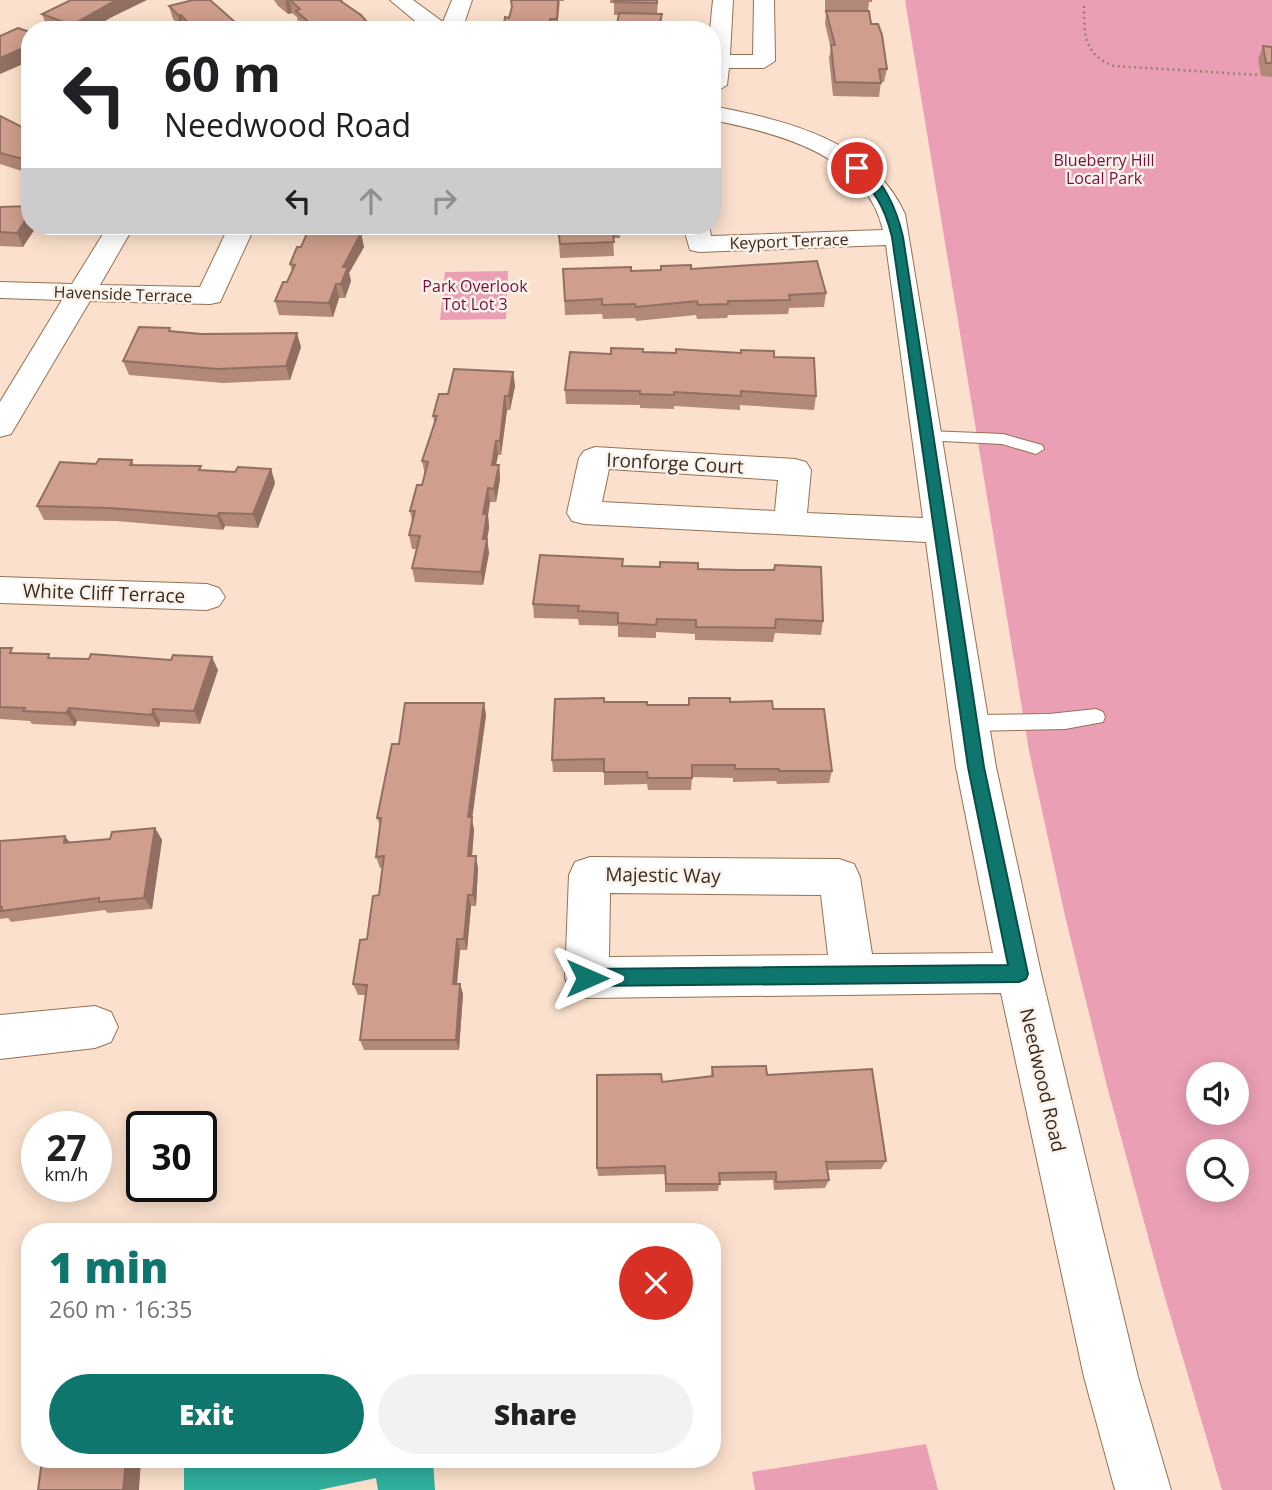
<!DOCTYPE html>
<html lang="en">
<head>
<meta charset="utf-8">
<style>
	body { margin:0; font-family:"Open Sans",sans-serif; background:#f2f2f2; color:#202124; height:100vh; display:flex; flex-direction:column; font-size:26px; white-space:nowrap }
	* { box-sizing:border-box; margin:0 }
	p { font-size:23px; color:#757577 }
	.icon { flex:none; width:38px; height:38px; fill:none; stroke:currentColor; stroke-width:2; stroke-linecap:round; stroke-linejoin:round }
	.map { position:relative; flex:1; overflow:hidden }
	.sheet { position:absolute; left:21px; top:1223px; width:700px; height:245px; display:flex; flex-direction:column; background:#fff; border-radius:28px; box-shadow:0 4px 18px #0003 }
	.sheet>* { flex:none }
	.guide { position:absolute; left:21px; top:21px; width:700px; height:214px; border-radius:28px; box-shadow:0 4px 18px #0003; background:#fff; color:#202124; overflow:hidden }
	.buttons { position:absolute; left:1186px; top:1062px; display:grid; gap:14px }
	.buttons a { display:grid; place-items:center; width:63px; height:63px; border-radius:50%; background:#fff; box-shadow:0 4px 18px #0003; font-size:35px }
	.speed { position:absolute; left:21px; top:1111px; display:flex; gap:14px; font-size:35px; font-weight:700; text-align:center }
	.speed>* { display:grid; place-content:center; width:91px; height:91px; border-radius:50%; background:#fff; box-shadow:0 4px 18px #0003; line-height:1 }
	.speed small { font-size:18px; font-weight:400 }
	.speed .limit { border:4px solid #111; border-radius:10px; background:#fff; color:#111 }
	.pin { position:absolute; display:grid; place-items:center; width:60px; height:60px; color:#fff; margin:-30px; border:4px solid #fff; border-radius:50%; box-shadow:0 2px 7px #0007 }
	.me { position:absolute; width:77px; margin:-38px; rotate:90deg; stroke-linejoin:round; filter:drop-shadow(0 0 5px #0008) }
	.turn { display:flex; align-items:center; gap:24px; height:147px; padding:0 28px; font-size:32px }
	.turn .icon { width:91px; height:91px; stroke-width:2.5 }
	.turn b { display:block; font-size:49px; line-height:60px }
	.lanes { display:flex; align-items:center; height:66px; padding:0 28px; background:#0003; justify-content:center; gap:35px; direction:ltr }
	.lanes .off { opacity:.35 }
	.round { display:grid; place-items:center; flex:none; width:74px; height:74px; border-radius:37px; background:#f2f2f2 }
	.headline { display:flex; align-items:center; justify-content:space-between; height:119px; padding:0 28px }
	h1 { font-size:42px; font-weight:800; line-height:52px; color:#0f766e }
	.primary-button { display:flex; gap:14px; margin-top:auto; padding:14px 28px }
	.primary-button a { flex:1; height:80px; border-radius:42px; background:#0f766e; color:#fff; font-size:28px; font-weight:800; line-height:80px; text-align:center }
	.primary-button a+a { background:#f2f2f2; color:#202124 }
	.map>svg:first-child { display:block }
	.green { fill:#eb9fb5; fill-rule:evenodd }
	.water { fill:#30af9c }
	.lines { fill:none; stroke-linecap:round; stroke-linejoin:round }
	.service-casing { stroke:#967152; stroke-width:2 }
	.minor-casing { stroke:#967152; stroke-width:2 }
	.path { stroke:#968272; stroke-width:2.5; stroke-dasharray:2 3.5; stroke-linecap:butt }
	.service { fill:#fff; fill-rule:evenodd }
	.minor { fill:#fff; fill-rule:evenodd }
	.wall { fill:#b28878 }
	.shaded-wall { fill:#916f62 }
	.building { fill:#cf9e8c; stroke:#916f62; stroke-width:2 }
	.route { fill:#0f766e; stroke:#0a4d48; stroke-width:2 }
	.labels { text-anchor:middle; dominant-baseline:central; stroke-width:5; stroke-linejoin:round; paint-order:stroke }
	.far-park-label { font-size:16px; fill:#770e3e; stroke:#fbf2eb }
	.far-street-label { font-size:16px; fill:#3a2b1e; stroke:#fbf2eb }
	.street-label { font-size:19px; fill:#3a2b1e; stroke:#fbf2eb }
</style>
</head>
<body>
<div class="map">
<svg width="1272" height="1490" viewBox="0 0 1272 1490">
	<rect width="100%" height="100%" fill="#fbe1cd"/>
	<!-- green -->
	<g class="green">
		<path d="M905,0H1272V1490H1222L1163,1291L1107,1086L1065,916L1029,751ZM1199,1074H1237V1113H1199ZM1199,1152H1237V1190H1199Z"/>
		<polygon points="508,271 506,319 440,320 445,272"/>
		<polygon points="926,1444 938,1490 755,1490 752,1472"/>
	</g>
	<!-- water -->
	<polygon class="water" points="184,1460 433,1460 435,1490 378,1490 376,1478 319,1490 184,1490"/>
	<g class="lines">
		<defs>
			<g id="service">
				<polygon points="928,431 1003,434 1042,445 1044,449 1036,454 1002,444 922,440 920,436"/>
				<polygon points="1096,709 1103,712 1105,717 1103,722 1065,729 970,731 963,728 961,723 963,718 970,715 1049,714"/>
			</g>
			<g id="minor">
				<polygon points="390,0 413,0 443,22 452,0 472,0 462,30 426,30"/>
				<polygon points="713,0 733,0 730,55 753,55 754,0 774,0 775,61 764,68 729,68 727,85 716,92 712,91 712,30 710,30"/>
				<path d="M712,106C785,120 872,140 905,214L996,767L1041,973L1138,1377L1171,1490H1115L1084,1377L1001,993L587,998L571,992L565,978L569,875L575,862L590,857L839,859L854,864L860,877L872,954L993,953L956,767L926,542L584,524L572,521L567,513L579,458L584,451L595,447L795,459L806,462L811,470L807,513L923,518L886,245L699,252L690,250L683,226H709L711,236L883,230C866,155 778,133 712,120ZM609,469L778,480L775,511L602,502ZM610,893L821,895L828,955L609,957Z"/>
				<polygon points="108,226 134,226 100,285 200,287 229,226 255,226 220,302 210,304 90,301 11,434 0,437 0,402 62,300 0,298 0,282 72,284"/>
				<polygon points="0,577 207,584 219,588 225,597 219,606 207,610 0,603"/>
				<polygon points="95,1006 111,1012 118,1027 111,1042 95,1048 0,1059 0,1015"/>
			</g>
		</defs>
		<!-- service casing -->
		<use href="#service" class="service-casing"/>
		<!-- minor casing -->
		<use href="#minor" class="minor-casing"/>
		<!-- path -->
		<path class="path" d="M1084,6C1084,35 1084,55 1114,66L1259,75"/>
		<!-- service -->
		<use href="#service" class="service"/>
		<!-- minor -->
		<use href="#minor" class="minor"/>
	</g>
	<!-- wall -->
	<g class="wall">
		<polygon points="274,0 343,0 343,3 374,30 305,30 298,24 297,17 292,13 288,14 278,6"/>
		<polygon points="511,0 564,0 564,1 560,1 557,30 503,30 509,18 512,9"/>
		<polygon points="610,0 658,0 657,14 662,27 661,30 610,30 617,25 619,15 614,15 614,3 610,3"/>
		<polygon points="825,0 872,0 872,2 869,2 868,11 887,69 884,82 881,82 879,97 833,96 829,58 831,49 825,24 826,13 825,13"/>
		<polygon points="169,6 236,23 247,30 187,30 185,28 181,28 173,19"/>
		<polygon points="42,14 110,18 90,30 54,30 47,27"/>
		<polygon points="1263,46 1272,47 1272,77 1261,76 1258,59"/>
		<polygon points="0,116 30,131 30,172 28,173 0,164"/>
		<polygon points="30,206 23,247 0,246 0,207"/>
		<polygon points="561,226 620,226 620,238 613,238 614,256 560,258 558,227 561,227"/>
		<polygon points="361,233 364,247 349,273 351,281 345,298 339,298 333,317 279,315 275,301 287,282 292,272 290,264 301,247"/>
		<polygon points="563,269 631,271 691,269 826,293 824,307 789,308 788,314 728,315 727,318 697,319 696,315 636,321 635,318 603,319 602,314 565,315"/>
		<polygon points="171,332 301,347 290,380 223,383 129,375 123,361"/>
		<polygon points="643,352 774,357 816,396 814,410 740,405 740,410 674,406 674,409 640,408 640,405 566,404 565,390 611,354"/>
		<polygon points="513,372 515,386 510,410 507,410 501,455 498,455 496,465 499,465 500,479 496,502 490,502 488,515 489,528 487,539 489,553 483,585 415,582 412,568 417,549 412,549 409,535 412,521 410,511 422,485 425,475 422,461 434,422 433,416 448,394"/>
		<polygon points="132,460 134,465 203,471 235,472 271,469 275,483 258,528 225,526 223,530 116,521 44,520 37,506 96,464"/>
		<polygon points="623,559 623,566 737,570 774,570 775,565 823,621 821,635 775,633 773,642 695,640 695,634 656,632 656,638 618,637 618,626 579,625 578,619 534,618 533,604"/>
		<polygon points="0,648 15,653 52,658 218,670 200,724 160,722 159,727 77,721 75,726 32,724 30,721 0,719"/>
		<polygon points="604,702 647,705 688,705 730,702 773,709 832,771 829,783 777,784 776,781 733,782 733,778 692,777 691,790 648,790 647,784 604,785 604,772 553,772 552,760"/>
		<polygon points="484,703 486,715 472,819 474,830 472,856 478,868 476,906 471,906 467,950 460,950 457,984 460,984 463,994 459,1050 364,1050 360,1040 365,995 358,995 353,984 367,939 379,895 382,868 380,868 376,857 380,826 377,818 399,744"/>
		<polygon points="155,828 162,840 152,909 108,913 105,910 11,922 8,918 0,919 0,841 71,843 110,839"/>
		<polygon points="712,1067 767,1075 886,1161 881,1169 827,1170 829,1180 825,1188 774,1190 773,1180 720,1181 718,1191 665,1192 665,1174 598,1176 597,1168 662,1082 711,1076"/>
	</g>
	<!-- shaded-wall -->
	<g class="shaded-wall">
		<polygon points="116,0 147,0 110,18 90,30 74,30 72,25"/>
		<polygon points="289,0 292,13 288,14 285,1"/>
		<polygon points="558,0 559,0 557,30 557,19"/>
		<polygon points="662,14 661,30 658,30"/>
		<polygon points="178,15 181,15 185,28 181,28"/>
		<polygon points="30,45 30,61 0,74 0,58"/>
		<polygon points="27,157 30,165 30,172 28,173 23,159"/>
		<polygon points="30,213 30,226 37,226 23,247 17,233"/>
		<polygon points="361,233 364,247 349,273 351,281 345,298 341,284 343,267"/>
		<polygon points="336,284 339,298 333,317 329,303"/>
		<polygon points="297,333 301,347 290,380 286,366"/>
		<polygon points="513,372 515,386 510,410 509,396"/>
		<polygon points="505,396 507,410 501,455 500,441"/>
		<polygon points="496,441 498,455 493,479 492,465"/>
		<polygon points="499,465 500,479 496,502 494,489"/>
		<polygon points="271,469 275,483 258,528 253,514"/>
		<polygon points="488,488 490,502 488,515 489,528 485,551 487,539 489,553 483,585 481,572 483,514"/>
		<polygon points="219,513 225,526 223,530 217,516"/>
		<polygon points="212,657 218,670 200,724 194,711"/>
		<polygon points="484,703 486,715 472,819 474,830 471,868 468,856 468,817"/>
		<polygon points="69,708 77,721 75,726 66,713"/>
		<polygon points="153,709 160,722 159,727 152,715"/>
		<polygon points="155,828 162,840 152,909 144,898"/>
		<polygon points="65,836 74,848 64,843"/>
		<polygon points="476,856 478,868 476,906 473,895"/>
		<polygon points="468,895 471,906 467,950 464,939"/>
		<polygon points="457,939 460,950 456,994 453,984"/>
		<polygon points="460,984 463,994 459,1050 456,1040"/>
		<polygon points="126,1460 141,1460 139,1490 123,1490"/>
	</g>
	<!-- building -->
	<g class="building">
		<polygon points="71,0 116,0 72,25 42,14"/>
		<polygon points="193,0 210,0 236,23 240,22 247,30 195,30 181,15 178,15 169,6"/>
		<polygon points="290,0 339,0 361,15 374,30 318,30 296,11 300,9"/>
		<polygon points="511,0 558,0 557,19 550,19 549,30 503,30 505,17 509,18 512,7"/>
		<polygon points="615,0 657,0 657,3 614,2"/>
		<polygon points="826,11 869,11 871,24 878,24 882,35 887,69 879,69 881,83 835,82 831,45 835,45"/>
		<polygon points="619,13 662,14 658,30 610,30 611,25 617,25"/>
		<polygon points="18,28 30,32 30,45 0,58 0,36"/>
		<polygon points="1263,46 1272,47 1272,63 1266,63"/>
		<polygon points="0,116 30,131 30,158 27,157 23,159 0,153"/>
		<polygon points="30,206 30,213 17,233 0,232 0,207"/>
		<polygon points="561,226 612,226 614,242 560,244 558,227 561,227"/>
		<polygon points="308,231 361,233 343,267 348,267 341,284 336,284 329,303 275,301 283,282 287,282 295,265 290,264 297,247 301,247"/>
		<polygon points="817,261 826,293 789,295 790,300 728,301 728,304 698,305 697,301 636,307 635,304 602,305 602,299 565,301 563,269 631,267 631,271 661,270 661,266 691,265 691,269"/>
		<polygon points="139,327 170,328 169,331 201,334 297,333 286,366 218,369 123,361"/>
		<polygon points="611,348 643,349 643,352 676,353 676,349 741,353 741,350 774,351 774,357 814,358 816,396 741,391 741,396 674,392 674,395 640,394 640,391 565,390 570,352 611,354"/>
		<polygon points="454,369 513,372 509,396 505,396 500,441 496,441 492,465 499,465 494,489 488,488 483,514 487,514 483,539 487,539 481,572 412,568 420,536 409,535 415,511 410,511 417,485 422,485 428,462 422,461 437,416 433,416 439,394 448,394"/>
		<polygon points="99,459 132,460 130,465 201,466 199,470 235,472 238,467 271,469 253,514 219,513 217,516 109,508 37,506 60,462 96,464"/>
		<polygon points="540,555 623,559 622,566 660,567 660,562 698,563 698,569 737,570 774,570 775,565 821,567 823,621 776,619 775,628 696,627 696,620 657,619 656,625 618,623 618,613 578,611 579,606 533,604"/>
		<polygon points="0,648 12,648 10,653 49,654 48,658 89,659 91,654 171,660 173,655 212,657 194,711 153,709 152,715 69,708 66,713 23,711 25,708 0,707"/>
		<polygon points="604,698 604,702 647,702 647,705 689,705 689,698 730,698 730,702 772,701 773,709 824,709 832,771 779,771 779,769 735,769 735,765 692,765 692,778 648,778 647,772 604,772 604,759 552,760 555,699"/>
		<polygon points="405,703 484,703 468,817 472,817 468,856 476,856 473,895 468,895 464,939 457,939 453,984 460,984 456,1040 360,1040 367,985 353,984 360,940 367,939 373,896 379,895 384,856 376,857 381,818 377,818 392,744 399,744"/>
		<polygon points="155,828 144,898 99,902 99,898 1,911 2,907 0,907 0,841 65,836 64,843 110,839 112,832"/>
		<polygon points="766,1066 767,1075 872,1069 886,1161 826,1162 829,1180 776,1182 776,1172 719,1173 720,1184 666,1184 665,1166 597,1168 597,1075 661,1074 662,1082 713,1076 712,1067"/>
		<polygon points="42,1460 126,1460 123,1490 38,1490"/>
	</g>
	<!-- route -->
	<path class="route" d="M857,165C884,176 897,211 903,237L984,767L1028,974L1026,979L1019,982L587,986L581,984L578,978L581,972L587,969L1008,965L968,767L892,237C884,204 875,192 851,168Z"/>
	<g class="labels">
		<!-- far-park labels -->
		<g class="far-park-label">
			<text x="1104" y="160">Blueberry Hill<tspan x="1104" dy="18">Local Park</tspan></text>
			<text x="475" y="286">Park Overlook<tspan x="475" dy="18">Tot Lot 3</tspan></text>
		</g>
		<!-- far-street labels -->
		<g class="far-street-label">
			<text transform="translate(789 241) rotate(-2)">Keyport Terrace</text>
			<text transform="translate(123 294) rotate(2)">Havenside Terrace</text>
		</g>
		<!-- street labels -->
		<g class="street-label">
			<text transform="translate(675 463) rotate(3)">Ironforge Court</text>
			<text transform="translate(104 593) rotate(2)">White Cliff Terrace</text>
			<text transform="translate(663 875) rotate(1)">Majestic Way</text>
			<text transform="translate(1043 1080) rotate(77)">Needwood Road</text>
		</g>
	</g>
</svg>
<div class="buttons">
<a><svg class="icon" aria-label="sound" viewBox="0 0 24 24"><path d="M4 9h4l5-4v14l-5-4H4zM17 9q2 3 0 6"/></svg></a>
<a><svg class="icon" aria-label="search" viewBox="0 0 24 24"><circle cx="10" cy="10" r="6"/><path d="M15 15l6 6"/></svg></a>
</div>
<div class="speed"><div>27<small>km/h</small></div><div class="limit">30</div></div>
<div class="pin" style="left:857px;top:168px;background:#d93025"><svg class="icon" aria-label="arrive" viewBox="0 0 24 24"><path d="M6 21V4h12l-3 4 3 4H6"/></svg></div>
<svg class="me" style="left:587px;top:978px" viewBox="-20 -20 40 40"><path d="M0-17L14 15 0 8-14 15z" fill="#0f766e" stroke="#fff" stroke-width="4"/></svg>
<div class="guide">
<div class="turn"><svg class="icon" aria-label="left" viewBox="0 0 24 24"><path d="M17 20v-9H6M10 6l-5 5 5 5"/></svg><div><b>60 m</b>Needwood Road</div></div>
<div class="lanes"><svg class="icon" aria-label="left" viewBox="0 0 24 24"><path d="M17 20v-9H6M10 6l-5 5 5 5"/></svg><svg class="icon off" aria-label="ahead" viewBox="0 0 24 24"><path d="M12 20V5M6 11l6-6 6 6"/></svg><svg class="icon off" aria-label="right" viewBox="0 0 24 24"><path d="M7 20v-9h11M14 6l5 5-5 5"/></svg></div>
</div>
<section class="sheet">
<div class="headline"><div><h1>1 min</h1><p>260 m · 16:35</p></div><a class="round" style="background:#d93025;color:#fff"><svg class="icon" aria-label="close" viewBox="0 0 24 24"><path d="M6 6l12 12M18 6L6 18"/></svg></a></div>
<div class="primary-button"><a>Exit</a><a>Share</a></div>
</section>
</div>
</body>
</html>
